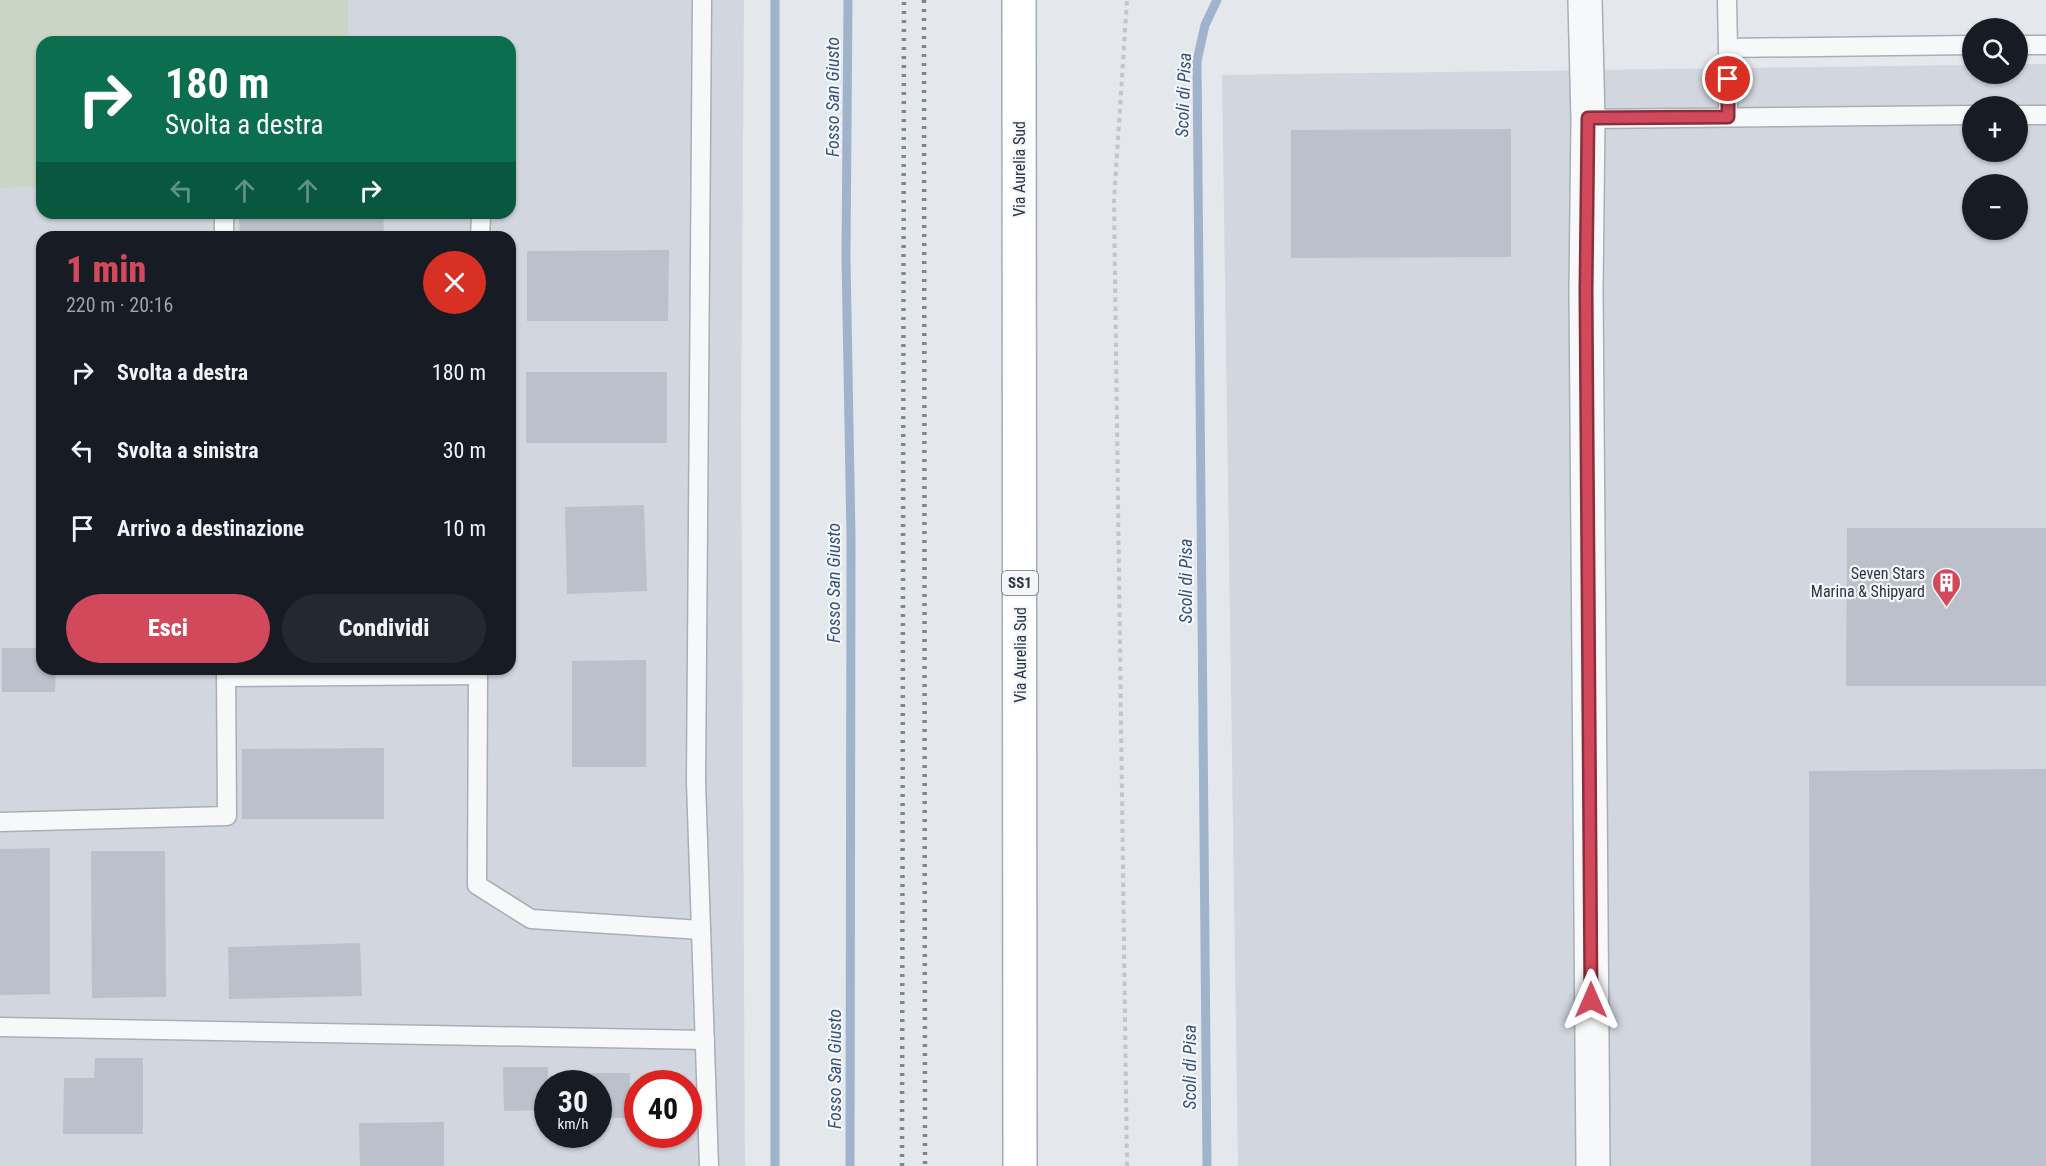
<!DOCTYPE html>
<html lang="it">
<head>
<meta charset="utf-8">
<style>
	body { margin:0; font-family:"Roboto Condensed",sans-serif; background:#242831; color:#f1f3f6; height:100vh; display:flex; flex-direction:column; font-size:22px; white-space:nowrap }
	* { box-sizing:border-box; margin:0 }
	p { font-size:20px; color:#9ea1a6 }
	.icon { flex:none; width:33px; height:33px; fill:none; stroke:currentColor; stroke-width:2; stroke-linecap:round; stroke-linejoin:round }
	.map { position:relative; flex:1; overflow:hidden }
	.sheet { position:absolute; left:36px; top:231px; width:480px; height:444px; display:flex; flex-direction:column; background:#171b24; border-radius:18px; box-shadow:0 2px 4px #0004 }
	.sheet>* { flex:none }
	.banner { position:absolute; left:36px; top:36px; width:480px; height:183px; border-radius:18px; box-shadow:0 2px 4px #0004; background:#0b6e4f; color:#fff; overflow:hidden }
	.controls { position:absolute; left:1962px; top:18px; display:grid; gap:12px }
	.controls a { display:grid; place-items:center; width:66px; height:66px; border-radius:50%; background:#171b24; box-shadow:0 2px 4px #0004; font-size:30px }
	.speed { position:absolute; left:534px; top:1070px; display:flex; gap:12px; font-size:30px; font-weight:700; text-align:center }
	.speed>* { display:grid; place-content:center; width:78px; height:78px; border-radius:50%; background:#171b24; box-shadow:0 2px 4px #0004; line-height:1 }
	.speed small { font-size:15px; font-weight:400 }
	.speed .limit { border:9px solid #d22; background:#fff; color:#111 }
	.pin { position:absolute; display:grid; place-items:center; width:51px; height:51px; color:#fff; margin:-26px; border:3px solid #fff; border-radius:50%; box-shadow:0 2px 6px #0007 }
	.me { position:absolute; width:66px; margin:-33px; rotate:0deg; stroke-linejoin:round; filter:drop-shadow(0 0 4px #0008) }
	.turn { display:flex; align-items:center; gap:21px; height:126px; padding:0 30px; font-size:27px }
	.turn .icon { width:78px; height:78px; stroke-width:2.5 }
	.turn b { display:block; font-size:42px; line-height:51px }
	.lanes { display:flex; align-items:center; height:57px; padding:0 30px; background:#0003; justify-content:center; gap:30px; direction:ltr }
	.lanes .off { opacity:.35 }
	.round { display:grid; place-items:center; flex:none; width:63px; height:63px; border-radius:32px; background:#242831 }
	.overview { display:flex; align-items:center; justify-content:space-between; height:102px; padding:0 30px }
	h1 { font-size:36px; font-weight:800; line-height:45px; color:#d1495b }
	.button { display:flex; gap:12px; margin-top:auto; padding:12px 30px }
	.button a { flex:1; height:69px; border-radius:36px; background:#d1495b; color:#fff; font-size:24px; font-weight:800; line-height:69px; text-align:center }
	.button a+a { background:#242831; color:#f1f3f6 }
	ul { padding:0; list-style:none }
	li { display:flex; align-items:center; gap:18px; height:78px; padding:0 30px }
	li div { flex:1 }
	li b { display:block; font-size:22px }
	li em { font-style:normal }
	.map>svg:first-child { display:block }
	.built { fill:#d2d6de; fill-rule:evenodd }
	.green { fill:#c9d6c5 }
	.lines { fill:none; stroke-linecap:round; stroke-linejoin:round }
	.stream { stroke:#9fb4cc; stroke-width:9 }
	.building { fill:#bbc0ca }
	.service-casing { stroke:#a9aeb7; stroke-width:21 }
	.tertiary-casing { stroke:#a9aeb7; stroke-width:36 }
	.primary-casing { stroke:#a3abb8; stroke-width:36 }
	.path { stroke:#c2c5cb; stroke-width:4; stroke-dasharray:4.5 4.5; stroke-linecap:butt }
	.service { stroke:#f7f8fa; stroke-width:18 }
	.tertiary { stroke:#f7f8fa; stroke-width:33 }
	.primary { stroke:#fff; stroke-width:33 }
	.rail { stroke:#7d8696; stroke-width:4.5; stroke-dasharray:3 6; stroke-linecap:butt }
	.route-casing { stroke:#882f3b; stroke-width:15 }
	.route { stroke:#d1495b; stroke-width:10 }
	.labels { text-anchor:middle; dominant-baseline:central; stroke-width:4.5; stroke-linejoin:round; paint-order:stroke }
	.shield { fill:#f4f6f9; stroke:#676e7b; stroke-width:1.5 }
	.shield-label { font-size:15px; font-weight:bold; fill:#2b3445 }
	.street-label { font-size:16px; fill:#2b3445; stroke:#f4f6f9 }
	.poi-label { font-size:16px; fill:#2b3445; stroke:#f4f6f9; text-anchor:end }
	.water-label { font-size:18px; font-style:italic; fill:#34527a; stroke:#f4f6f9 }
</style>
</head>
<body>
<div class="map">
<svg width="2046" height="1166" viewBox="0 0 2046 1166">
	<rect width="100%" height="100%" fill="#e4e7ec"/>
	<!-- built -->
	<g class="built">
		<path d="M0,0H744L741,423L745,1166H0ZM42,42H510V213H42ZM42,237H510V669H42ZM548,1083H598V1134H548ZM638,1083H688V1134H638Z"/>
		<path d="M2018,64H2046V1166H1238L1222,75L1972,65V74H2018ZM1972,106H2018V152H1972ZM1972,184H2018V230H1972Z"/>
	</g>
	<!-- green -->
	<polygon class="green" points="0,0 348,0 348,42 42,42 42,186 0,188"/>
	<g class="lines">
		<!-- stream -->
		<g class="stream">
			<polyline points="848,0 846,257 851,538 850,1166"/>
			<polyline points="775,1166 775,0"/>
			<polyline points="1207,1166 1197,61 1205,25 1217,0"/>
		</g>
	</g>
	<!-- building -->
	<g class="building">
		<polygon points="1511,129 1511,257 1291,258 1291,130"/>
		<polygon points="383,214 384,237 240,237 239,218"/>
		<polygon points="669,250 668,321 527,321 527,251"/>
		<rect x="526" y="372" width="141" height="71"/>
		<polygon points="644,505 647,591 567,594 565,507"/>
		<polygon points="1847,528 2046,528 2046,686 1846,686"/>
		<polygon points="2,648 42,648 42,669 56,669 55,692 2,692"/>
		<polygon points="646,660 646,767 572,767 572,661"/>
		<polygon points="384,748 384,819 242,819 242,749"/>
		<polygon points="2046,769 2046,1166 1811,1166 1809,771"/>
		<polygon points="50,848 50,994 0,995 0,849"/>
		<polygon points="91,851 165,851 166,997 92,998"/>
		<polygon points="360,943 362,996 229,999 228,947"/>
		<polygon points="95,1058 143,1058 143,1134 63,1134 64,1078 94,1078"/>
		<polygon points="503,1067 548,1067 548,1110 504,1111"/>
		<polygon points="589,1073 630,1073 630,1118 598,1118 598,1083 589,1083"/>
		<polygon points="444,1122 444,1166 360,1166 359,1123"/>
	</g>
	<g class="lines">
		<defs>
			<g id="service">
				<polyline points="702,0 696,782 709,1166"/>
				<polyline points="1727,0 1728,48 1972,45"/>
				<polyline points="2018,45 2046,45"/>
				<polyline points="1728,48 1728,117"/>
				<polyline points="2018,115 2046,115"/>
				<polyline points="1588,119 1972,115"/>
				<polyline points="224,215 224,237"/>
				<polyline points="480,237 481,216"/>
				<polyline points="478,669 477,885 531,919 701,930"/>
				<polyline points="226,677 478,675"/>
				<polyline points="0,822 227,816 226,669"/>
				<polyline points="0,1027 705,1040"/>
			</g>
			<polyline id="tertiary" points="1585,0 1588,119 1586,291 1593,1166"/>
			<polyline id="primary" points="1019,0 1020,1166"/>
		</defs>
		<!-- service casing -->
		<use href="#service" class="service-casing"/>
		<!-- tertiary casing -->
		<use href="#tertiary" class="tertiary-casing"/>
		<!-- primary casing -->
		<use href="#primary" class="primary-casing"/>
		<!-- path -->
		<polyline class="path" points="1127,1166 1114,201 1127,0"/>
		<!-- service -->
		<use href="#service" class="service"/>
		<!-- tertiary -->
		<use href="#tertiary" class="tertiary"/>
		<!-- primary -->
		<use href="#primary" class="primary"/>
		<!-- rail -->
		<g class="rail">
			<polyline points="924,0 925,1166"/>
			<polyline points="902,1166 904,0"/>
		</g>
	</g>
	<g class="lines">
		<defs>
			<polyline id="route" points="1591,1000 1586,291 1588,118 1728,117 1728,79"/>
		</defs>
		<!-- route casing -->
		<use href="#route" class="route-casing"/>
		<!-- route -->
		<use href="#route" class="route"/>
	</g>
	<!-- icons -->
	<defs>
		<symbol id="building-pin" viewBox="-11 -11 22 30"><path d="M0 17L-7.5 6A9.5 9.5 0 1 1 7.5 6Z" fill="#d1495b" stroke="#f4f6f9"/><path d="M-4-6H4V6H1V3H-1V6H-4ZM-2.5-4.3h1.7v1.8h-1.7ZM.8-4.3h1.7v1.8H.8ZM-2.5-1h1.7V.8h-1.7ZM.8-1h1.7V.8H.8Z" fill="#fff"/></symbol>
	</defs>
	<g fill-rule="evenodd">
		<use href="#building-pin" x="1930" y="566" width="33" height="45"/>
	</g>
	<g class="labels">
		<!-- shield labels -->
		<rect class="shield" x="1002" y="571" width="36" height="24" rx="4.5"/>
		<g class="shield-label">
			<text x="1020" y="583">SS1</text>
		</g>
		<!-- street labels -->
		<g class="street-label">
			<text transform="translate(1019 169) rotate(-90)">Via Aurelia Sud</text>
			<text transform="translate(1020 655) rotate(-90)">Via Aurelia Sud</text>
		</g>
		<!-- poi labels -->
		<g class="poi-label">
			<text x="1925" y="573">Seven Stars<tspan x="1925" dy="18">Marina &amp; Shipyard</tspan></text>
		</g>
		<!-- water labels -->
		<g class="water-label">
			<text transform="translate(1183 95) rotate(-88)">Scoli di Pisa</text>
			<text transform="translate(832 97) rotate(-90)">Fosso San Giusto</text>
			<text transform="translate(1185 581) rotate(-90)">Scoli di Pisa</text>
			<text transform="translate(833 583) rotate(-90)">Fosso San Giusto</text>
			<text transform="translate(1189 1067) rotate(-90)">Scoli di Pisa</text>
			<text transform="translate(834 1069) rotate(-90)">Fosso San Giusto</text>
		</g>
	</g>
</svg>
<div class="controls">
<a><svg class="icon" aria-label="search" viewBox="0 0 24 24"><circle cx="10" cy="10" r="6"/><path d="M15 15l6 6"/></svg></a>
<a>+</a>
<a>−</a>
</div>
<div class="speed"><div>30<small>km/h</small></div><div class="limit">40</div></div>
<div class="pin" style="left:1728px;top:79px;background:#d93025"><svg class="icon" aria-label="arrive" viewBox="0 0 24 24"><path d="M6 21V4h12l-3 4 3 4H6"/></svg></div>
<svg class="me" style="left:1591px;top:1000px" viewBox="-20 -20 40 40"><path d="M0-17L14 15 0 8-14 15z" fill="#d1495b" stroke="#fff" stroke-width="4"/></svg>
<div class="banner">
<div class="turn"><svg class="icon" aria-label="right" viewBox="0 0 24 24"><path d="M7 20v-9h11M14 6l5 5-5 5"/></svg><div><b>180 m</b>Svolta a destra</div></div>
<div class="lanes"><svg class="icon off" aria-label="left" viewBox="0 0 24 24"><path d="M17 20v-9H6M10 6l-5 5 5 5"/></svg><svg class="icon off" aria-label="ahead" viewBox="0 0 24 24"><path d="M12 20V5M6 11l6-6 6 6"/></svg><svg class="icon off" aria-label="ahead" viewBox="0 0 24 24"><path d="M12 20V5M6 11l6-6 6 6"/></svg><svg class="icon" aria-label="right" viewBox="0 0 24 24"><path d="M7 20v-9h11M14 6l5 5-5 5"/></svg></div>
</div>
<section class="sheet">
<div class="overview"><div><h1>1 min</h1><p>220 m · 20:16</p></div><a class="round" style="background:#d93025;color:#fff"><svg class="icon" aria-label="close" viewBox="0 0 24 24"><path d="M6 6l12 12M18 6L6 18"/></svg></a></div>
<ul>
<li><svg class="icon" aria-label="right" viewBox="0 0 24 24"><path d="M7 20v-9h11M14 6l5 5-5 5"/></svg><div><b>Svolta a destra</b></div><em>180 m</em></li>
<li><svg class="icon" aria-label="left" viewBox="0 0 24 24"><path d="M17 20v-9H6M10 6l-5 5 5 5"/></svg><div><b>Svolta a sinistra</b></div><em>30 m</em></li>
<li><svg class="icon" aria-label="arrive" viewBox="0 0 24 24"><path d="M6 21V4h12l-3 4 3 4H6"/></svg><div><b>Arrivo a destinazione</b></div><em>10 m</em></li>
</ul>
<div class="button"><a>Esci</a><a>Condividi</a></div>
</section>
</div>
</body>
</html>
